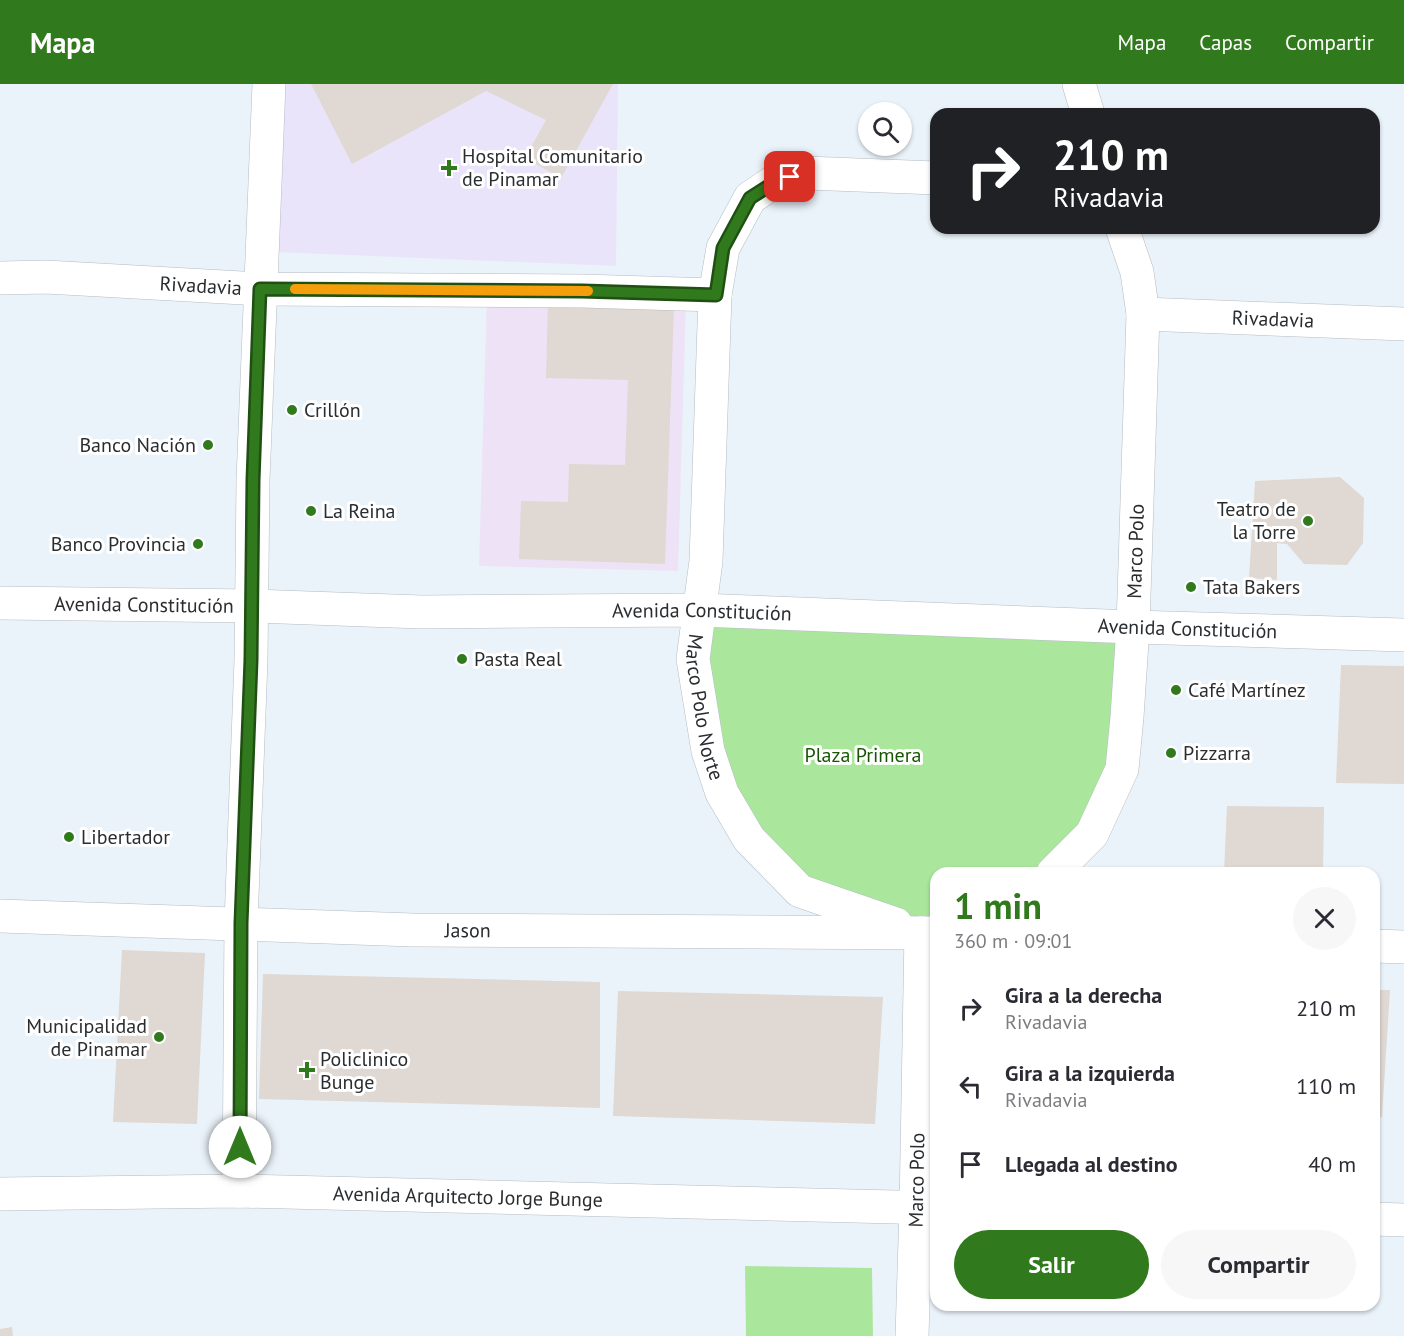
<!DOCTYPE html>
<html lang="es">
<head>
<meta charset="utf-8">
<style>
	body { margin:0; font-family:"PT Sans",sans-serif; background:#f7f7f7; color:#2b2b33; height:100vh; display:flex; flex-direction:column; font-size:22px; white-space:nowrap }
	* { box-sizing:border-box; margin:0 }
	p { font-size:20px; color:#7c7c81 }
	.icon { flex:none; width:33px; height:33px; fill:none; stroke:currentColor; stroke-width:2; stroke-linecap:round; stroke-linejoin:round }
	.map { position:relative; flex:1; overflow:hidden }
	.panel { position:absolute; left:930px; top:783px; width:450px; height:444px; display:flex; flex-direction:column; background:#fff; border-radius:18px; box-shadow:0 2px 4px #0004 }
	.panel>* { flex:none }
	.banner { position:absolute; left:930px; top:24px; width:450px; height:126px; border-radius:18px; box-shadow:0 2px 4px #0004; background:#202124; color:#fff; overflow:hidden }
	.tools { position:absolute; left:858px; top:18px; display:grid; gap:12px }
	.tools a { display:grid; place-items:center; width:54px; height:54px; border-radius:50%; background:#fff; box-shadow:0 2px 4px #0004; font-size:30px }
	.pin { position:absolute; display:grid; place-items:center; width:51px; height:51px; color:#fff; margin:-26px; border-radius:12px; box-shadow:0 3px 9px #0006 }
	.me { position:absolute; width:66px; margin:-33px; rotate:0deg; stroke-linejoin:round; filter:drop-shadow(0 0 4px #0008) }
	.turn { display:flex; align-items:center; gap:21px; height:126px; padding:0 24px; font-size:27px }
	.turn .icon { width:78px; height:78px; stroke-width:2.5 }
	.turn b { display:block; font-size:42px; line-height:51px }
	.round { display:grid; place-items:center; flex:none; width:63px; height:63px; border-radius:32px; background:#f7f7f7 }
	.headline { display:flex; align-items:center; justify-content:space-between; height:102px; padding:0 24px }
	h1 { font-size:36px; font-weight:600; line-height:45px; color:#31791d }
	.action { display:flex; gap:12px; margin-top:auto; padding:12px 24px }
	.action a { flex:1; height:69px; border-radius:36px; background:#31791d; color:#fff; font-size:24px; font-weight:600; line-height:69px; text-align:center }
	.action a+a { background:#f7f7f7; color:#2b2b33 }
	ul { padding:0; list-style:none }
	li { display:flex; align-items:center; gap:18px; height:78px; padding:0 24px }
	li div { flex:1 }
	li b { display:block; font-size:22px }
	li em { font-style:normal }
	header { display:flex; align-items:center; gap:36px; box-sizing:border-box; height:84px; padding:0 30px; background:#31791d; color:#fff }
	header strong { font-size:28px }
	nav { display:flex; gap:33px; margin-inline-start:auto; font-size:21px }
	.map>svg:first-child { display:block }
	.education { fill:#eee2f7 }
	.medical { fill:#e9e4fa }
	.green { fill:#aae79d }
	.building { fill:#e0d8d2 }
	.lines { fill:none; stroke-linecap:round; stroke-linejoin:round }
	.street-casing { stroke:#b4bcc2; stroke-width:34 }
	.secondary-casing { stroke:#b4bcc2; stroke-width:34 }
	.primary-casing { stroke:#b4bcc2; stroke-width:34 }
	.street { stroke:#fff; stroke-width:33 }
	.secondary { stroke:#fff; stroke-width:33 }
	.primary { stroke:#fff; stroke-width:33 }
	.route-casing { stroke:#204f13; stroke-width:15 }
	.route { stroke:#31791d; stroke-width:10 }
	.slow { stroke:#f59e0b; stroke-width:10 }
	.poi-dot { fill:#31791d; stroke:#fff; stroke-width:2 }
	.labels { text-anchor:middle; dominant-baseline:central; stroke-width:6; stroke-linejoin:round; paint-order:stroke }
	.poi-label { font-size:20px; fill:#2a2d30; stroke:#fff; text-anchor:start }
	.street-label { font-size:20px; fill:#2a2d30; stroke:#fff }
	.park-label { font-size:20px; fill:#165602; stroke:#fff }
</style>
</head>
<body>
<header>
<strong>Mapa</strong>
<nav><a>Mapa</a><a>Capas</a><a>Compartir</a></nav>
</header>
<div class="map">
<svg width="1404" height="1252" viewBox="0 0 1404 1252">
	<rect width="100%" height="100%" fill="#ebf3fa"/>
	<!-- education -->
	<polygon class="education" points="487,212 686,217 678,487 479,482"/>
	<!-- medical -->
	<polygon class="medical" points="286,0 618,0 616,182 276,168"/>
	<!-- green -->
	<g class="green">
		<polygon points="699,526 1133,543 1122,685 1051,789 936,789 936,846 800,807 722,709"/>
		<polygon points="745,1182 872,1184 873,1252 746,1252"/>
	</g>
	<!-- building -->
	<g class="building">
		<polygon points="311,0 613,0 561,94 525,74 546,36 486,7 352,80"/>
		<polygon points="548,218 674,222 665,480 519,475 521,417 568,418 569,380 625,381 628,296 546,294"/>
		<polygon points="1340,393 1364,414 1363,459 1347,481 1304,480 1287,460 1277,459 1277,496 1249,494 1255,397"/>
		<polygon points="1341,581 1404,582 1404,700 1336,699"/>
		<polygon points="1227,722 1324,723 1323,789 1224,789"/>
		<polygon points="122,866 205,869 197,1040 113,1038"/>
		<polygon points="263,890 600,898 600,1024 259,1015"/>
		<polygon points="1374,906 1390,906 1382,1033 1374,1033"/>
		<polygon points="618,907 883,913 875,1040 613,1032"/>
		<polygon points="12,1243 13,1252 0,1252 0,1245"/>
	</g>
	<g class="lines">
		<defs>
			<g id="street">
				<polyline points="1079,0 1088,30"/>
				<path id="s1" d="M0,194L46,193L260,205L582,207L715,211L723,164L750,114L775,97L806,89L936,94"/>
				<path id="s2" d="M715,211L706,477L693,575L708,667L722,709L749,755L800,807L896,840"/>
				<path id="s3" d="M1143,230L1404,240"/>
				<path id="s4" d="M0,519L252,522L421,528L699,526L1133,543L1404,551"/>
				<path id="s5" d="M1053,789L1092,750L1122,685L1127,633L1133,543L1143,230L1137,188L1122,144"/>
				<path id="s6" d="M0,832L413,846L936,849"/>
				<polyline points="1374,862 1404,863"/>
				<path id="s7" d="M912,1252L916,1124L921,849"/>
			</g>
			<polyline id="secondary" points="239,1107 241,839 251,576 253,396 269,0"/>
			<g id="primary">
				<path id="s8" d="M0,1110L239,1107L936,1124"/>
				<polyline points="1374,1135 1404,1136"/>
			</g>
		</defs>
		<!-- street casing -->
		<use href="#street" class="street-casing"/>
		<!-- secondary casing -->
		<use href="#secondary" class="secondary-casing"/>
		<!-- primary casing -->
		<use href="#primary" class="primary-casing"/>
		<!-- street -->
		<use href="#street" class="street"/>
		<!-- secondary -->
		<use href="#secondary" class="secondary"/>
		<!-- primary -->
		<use href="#primary" class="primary"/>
	</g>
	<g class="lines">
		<defs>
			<polyline id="route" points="240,1063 241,839 251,576 253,396 260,205 582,207 716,211 723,164 750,114 775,98 790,93"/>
		</defs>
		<!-- route casing -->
		<use href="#route" class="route-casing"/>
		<!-- route -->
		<use href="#route" class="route"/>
		<!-- slow -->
		<polyline class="slow" points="295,205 588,207"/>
	</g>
	<!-- markers -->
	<g class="poi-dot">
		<path d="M446 75h6v6h6v6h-6v6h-6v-6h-6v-6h6z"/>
		<circle cx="292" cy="326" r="6"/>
		<circle cx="208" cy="361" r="6"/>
		<circle cx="311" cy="427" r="6"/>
		<circle cx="1308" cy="437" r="6"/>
		<circle cx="198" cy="460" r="6"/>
		<circle cx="1191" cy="503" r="6"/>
		<circle cx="462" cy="575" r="6"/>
		<circle cx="1176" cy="606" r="6"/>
		<circle cx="1171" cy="669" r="6"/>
		<circle cx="69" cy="753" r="6"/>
		<circle cx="159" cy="953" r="6"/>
		<path d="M304 977h6v6h6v6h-6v6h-6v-6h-6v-6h6z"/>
	</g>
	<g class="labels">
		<!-- poi labels -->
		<g class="poi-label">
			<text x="462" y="72">Hospital Comunitario<tspan x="462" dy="23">de Pinamar</tspan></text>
			<text x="304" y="326">Crillón</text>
			<text x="196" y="361" text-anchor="end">Banco Nación</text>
			<text x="1296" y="425" text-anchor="end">Teatro de<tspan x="1296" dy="23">la Torre</tspan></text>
			<text x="323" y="427">La Reina</text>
			<text x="186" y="460" text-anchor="end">Banco Provincia</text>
			<text x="1203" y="503">Tata Bakers</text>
			<text x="474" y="575">Pasta Real</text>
			<text x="1188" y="606">Café Martínez</text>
			<text x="1183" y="669">Pizzarra</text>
			<text x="81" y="753">Libertador</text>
			<text x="147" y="942" text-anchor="end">Municipalidad<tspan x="147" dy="23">de Pinamar</tspan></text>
			<text x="320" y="975">Policlinico<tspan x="320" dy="23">Bunge</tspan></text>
		</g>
		<!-- street labels -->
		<g class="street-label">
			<text stroke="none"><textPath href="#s1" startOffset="201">Rivadavia</textPath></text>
			<text stroke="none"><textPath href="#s3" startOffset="130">Rivadavia</textPath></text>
			<text stroke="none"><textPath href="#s5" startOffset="345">Marco Polo</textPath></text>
			<text stroke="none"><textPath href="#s4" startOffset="144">Avenida Constitución</textPath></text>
			<text stroke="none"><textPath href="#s4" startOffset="702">Avenida Constitución</textPath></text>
			<text stroke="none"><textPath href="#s4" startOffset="1188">Avenida Constitución</textPath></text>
			<text stroke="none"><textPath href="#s2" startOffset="414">Marco Polo Norte</textPath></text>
			<text stroke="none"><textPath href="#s6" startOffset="468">Jason</textPath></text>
			<text stroke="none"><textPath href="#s7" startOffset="156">Marco Polo</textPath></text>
			<text stroke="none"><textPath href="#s8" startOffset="468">Avenida Arquitecto Jorge Bunge</textPath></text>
		</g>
		<!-- park labels -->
		<g class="park-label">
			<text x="863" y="671">Plaza Primera</text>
		</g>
	</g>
</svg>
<div class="tools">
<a><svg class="icon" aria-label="search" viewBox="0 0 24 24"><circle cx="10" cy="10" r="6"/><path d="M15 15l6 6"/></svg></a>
</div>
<div class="pin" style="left:790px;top:93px;background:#d93025"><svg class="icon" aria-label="arrive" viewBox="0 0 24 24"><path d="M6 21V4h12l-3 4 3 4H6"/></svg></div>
<svg class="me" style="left:240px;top:1063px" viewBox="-20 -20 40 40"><circle r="19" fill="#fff"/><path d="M0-13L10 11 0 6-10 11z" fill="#31791d"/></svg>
<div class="banner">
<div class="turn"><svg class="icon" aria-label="right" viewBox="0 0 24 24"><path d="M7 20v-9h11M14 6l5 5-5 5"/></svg><div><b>210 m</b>Rivadavia</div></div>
</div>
<section class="panel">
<div class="headline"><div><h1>1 min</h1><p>360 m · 09:01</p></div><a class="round"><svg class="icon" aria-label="close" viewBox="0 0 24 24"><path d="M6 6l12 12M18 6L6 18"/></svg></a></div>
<ul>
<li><svg class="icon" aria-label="right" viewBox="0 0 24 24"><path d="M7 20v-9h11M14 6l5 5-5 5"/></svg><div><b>Gira a la derecha</b><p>Rivadavia</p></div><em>210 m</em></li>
<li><svg class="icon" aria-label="left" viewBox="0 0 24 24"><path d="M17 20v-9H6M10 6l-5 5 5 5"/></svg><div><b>Gira a la izquierda</b><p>Rivadavia</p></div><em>110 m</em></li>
<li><svg class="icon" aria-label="arrive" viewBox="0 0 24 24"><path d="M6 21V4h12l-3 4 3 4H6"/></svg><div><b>Llegada al destino</b></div><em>40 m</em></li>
</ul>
<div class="action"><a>Salir</a><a>Compartir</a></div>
</section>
</div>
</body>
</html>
